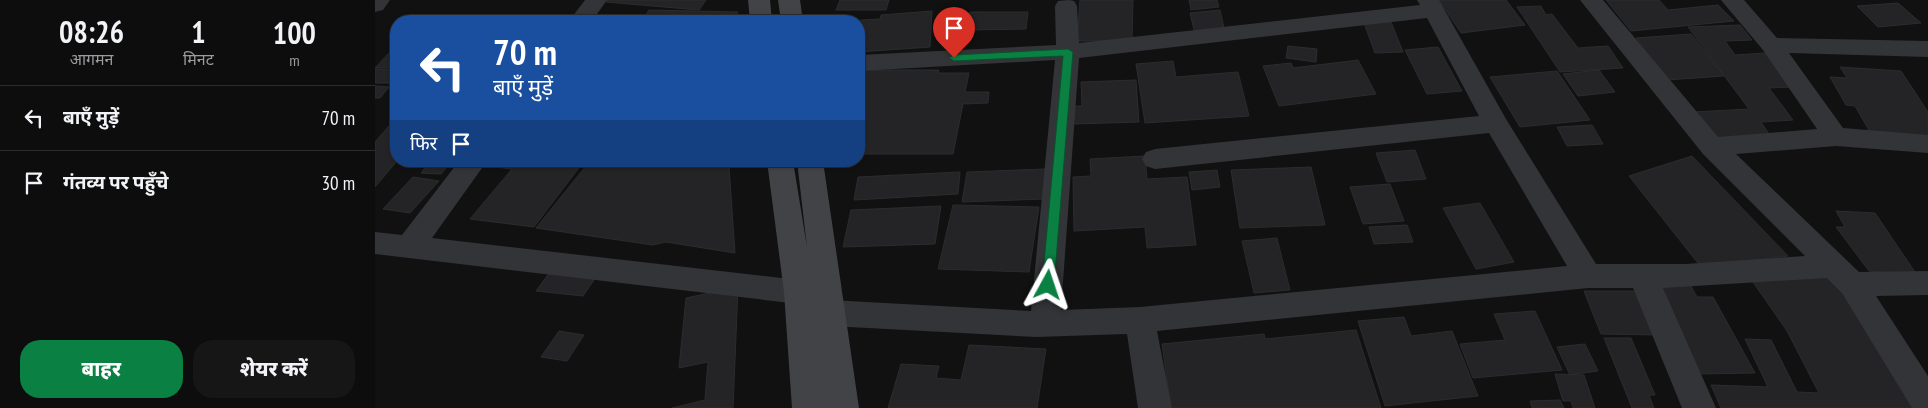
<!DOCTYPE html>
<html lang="hi">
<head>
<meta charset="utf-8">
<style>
	body { margin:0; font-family:"PT Sans Narrow","Noto Sans Devanagari",sans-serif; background:#161617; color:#f1f3f6; height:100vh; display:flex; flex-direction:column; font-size:19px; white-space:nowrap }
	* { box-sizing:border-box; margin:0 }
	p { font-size:16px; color:#9a9c9e }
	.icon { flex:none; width:28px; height:28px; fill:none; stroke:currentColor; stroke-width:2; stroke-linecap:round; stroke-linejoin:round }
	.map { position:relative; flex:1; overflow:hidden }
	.details { display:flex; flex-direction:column; background:#0d0d0e; width:375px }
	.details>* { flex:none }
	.top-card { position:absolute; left:15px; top:15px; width:475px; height:152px; border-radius:20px; box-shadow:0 1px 4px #0004,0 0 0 1px #2d2d2e; background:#1a4fa0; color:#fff; overflow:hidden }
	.pin { position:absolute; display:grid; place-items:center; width:42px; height:42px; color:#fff; margin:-51px -21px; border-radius:50% 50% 50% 0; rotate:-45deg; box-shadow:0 0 5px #0007 }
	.pin .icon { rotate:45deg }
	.me { position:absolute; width:55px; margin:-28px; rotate:5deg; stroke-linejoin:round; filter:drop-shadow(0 0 4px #0008) }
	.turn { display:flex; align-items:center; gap:18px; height:105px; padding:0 20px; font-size:22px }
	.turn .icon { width:65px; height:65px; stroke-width:2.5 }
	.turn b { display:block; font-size:35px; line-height:42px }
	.then { display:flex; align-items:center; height:48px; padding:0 20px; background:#0003; gap:10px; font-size:19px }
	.eta { display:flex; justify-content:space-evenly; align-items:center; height:85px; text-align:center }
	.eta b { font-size:30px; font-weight:800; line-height:35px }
	.button { display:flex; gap:10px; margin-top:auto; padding:10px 20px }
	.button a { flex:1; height:58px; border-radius:20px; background:#0b8043; color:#fff; font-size:20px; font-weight:800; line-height:58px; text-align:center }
	.button a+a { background:#161617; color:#f1f3f6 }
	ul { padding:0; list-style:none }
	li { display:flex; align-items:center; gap:15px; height:65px; padding:0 20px; border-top:1px solid #2d2d2e }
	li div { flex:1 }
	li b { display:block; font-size:19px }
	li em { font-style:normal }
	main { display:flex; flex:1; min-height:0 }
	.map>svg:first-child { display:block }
	.building { fill:#242426; stroke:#2b2c2e }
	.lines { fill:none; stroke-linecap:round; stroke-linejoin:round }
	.minor { fill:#333437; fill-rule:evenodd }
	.secondary { fill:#414347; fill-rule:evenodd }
	.route { fill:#0b8043; stroke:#07532c }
</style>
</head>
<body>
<main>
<section class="details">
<div class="eta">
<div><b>08:26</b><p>आगमन</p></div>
<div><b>1</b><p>मिनट</p></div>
<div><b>100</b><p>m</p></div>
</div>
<ul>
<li><svg class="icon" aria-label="left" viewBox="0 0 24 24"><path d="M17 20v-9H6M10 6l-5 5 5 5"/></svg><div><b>बाएँ मुड़ें</b></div><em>70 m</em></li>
<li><svg class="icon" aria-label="arrive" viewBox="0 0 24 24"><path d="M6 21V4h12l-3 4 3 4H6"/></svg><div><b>गंतव्य पर पहुँचे</b></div><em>30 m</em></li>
</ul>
<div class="button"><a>बाहर</a><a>शेयर करें</a></div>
</section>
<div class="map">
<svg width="1553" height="408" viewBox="0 0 1553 408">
	<rect width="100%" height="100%" fill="#111112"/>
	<!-- building -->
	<g class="building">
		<polygon points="233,0 331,0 324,10 231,2"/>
		<polygon points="465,0 514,0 511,10 461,10"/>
		<polygon points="705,0 758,0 757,41 702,41"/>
		<polygon points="814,0 842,0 844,7 816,10"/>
		<polygon points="1064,0 1131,0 1150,25 1086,33"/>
		<polygon points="1231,0 1284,0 1293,10 1343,5 1359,21 1256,31"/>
		<polygon points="1523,3 1546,23 1503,27 1482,6"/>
		<polygon points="1166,6 1171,15 1177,14 1203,48 1233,46 1248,68 1185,72 1142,7"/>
		<polygon points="274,10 363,12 358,21 267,21"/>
		<polygon points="845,10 850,32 820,34 815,13"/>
		<polygon points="557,11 555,47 484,52 484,21 469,21 505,19 506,15"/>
		<polygon points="595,12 653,12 651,29 593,30"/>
		<polygon points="1016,22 1028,52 1000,53 989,23"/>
		<polygon points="1365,25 1377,40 1350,41 1360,55 1390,53 1417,87 1394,88 1418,120 1386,122 1396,137 1338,139 1319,112 1374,109 1313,27"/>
		<polygon points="1316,34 1349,76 1292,80 1261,38"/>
		<polygon points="913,46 942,49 941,62 911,58"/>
		<polygon points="1063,47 1087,91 1052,94 1030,50"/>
		<polygon points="14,53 21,53 21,68 0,68"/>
		<polygon points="983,60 1001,94 904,106 888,66 916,63 918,68"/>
		<polygon points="798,61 801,77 863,72 874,116 770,123 761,64"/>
		<polygon points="1465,67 1526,71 1553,112 1553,136 1495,132 1480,106 1471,105 1455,77 1472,78"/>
		<polygon points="0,69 21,70 21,75 14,83 0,83"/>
		<polygon points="484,70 564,70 563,73 594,73 590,92 614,92 613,103 588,104 578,154 484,154"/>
		<polygon points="1224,70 1240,92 1203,96 1188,74"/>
		<polygon points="1182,71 1215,120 1145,127 1115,77"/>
		<polygon points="761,80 764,122 698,124 698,106 707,106 706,82"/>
		<polygon points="0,86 14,87 5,98 0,98"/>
		<polygon points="21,118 22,161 0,187 0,142"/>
		<polygon points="1217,125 1228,144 1192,146 1182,127"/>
		<polygon points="1040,150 1051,179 1012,182 1001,153"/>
		<polygon points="770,156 772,179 812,177 821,245 772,248 770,227 699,231 698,177 716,176 715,159"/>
		<polygon points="1317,156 1413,256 1326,267 1254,176"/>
		<polygon points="55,161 77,161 66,174 46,173"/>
		<polygon points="125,161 209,161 159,227 95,219 137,169 120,167"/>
		<polygon points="215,161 330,161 325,162 354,167 360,253 291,242 278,245 161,228"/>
		<polygon points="936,167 950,225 865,228 856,170"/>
		<polygon points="670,169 669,199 587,202 592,172"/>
		<polygon points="842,170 845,187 817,190 814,172"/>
		<polygon points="585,172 583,194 479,200 483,177"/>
		<polygon points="38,177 64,181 35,213 8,209"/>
		<polygon points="1015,184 1029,221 988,224 975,187"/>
		<polygon points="1105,203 1139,262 1101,269 1068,208"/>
		<polygon points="578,205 664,207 654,272 563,269"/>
		<polygon points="566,206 560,244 468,247 476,210"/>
		<polygon points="1461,211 1500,213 1542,275 1494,271 1461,227 1470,227"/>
		<polygon points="1032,225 1038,242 999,244 994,227"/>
		<polygon points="902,238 915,290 879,293 867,241"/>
		<polygon points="178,268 223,274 208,296 161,291"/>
		<polygon points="1459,272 1538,408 1346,408 1336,385 1393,387 1370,339 1396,340 1422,392 1444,393 1412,331 1378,282"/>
		<polygon points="1313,281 1322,297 1338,297 1380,373 1321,374 1282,285"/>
		<polygon points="363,287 358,408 297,408 330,400 333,362 304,368 311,298"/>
		<polygon points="1209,291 1266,291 1285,335 1226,334"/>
		<polygon points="1160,311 1187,370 1098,378 1085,344 1130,340 1119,314"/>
		<polygon points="1029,317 1036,336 1077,331 1103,396 1010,406 983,321"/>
		<polygon points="981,330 1006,408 796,408 787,344 889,334 890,339"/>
		<polygon points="184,331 209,335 192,361 166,357"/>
		<polygon points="1229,338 1256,338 1280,395 1274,395 1279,408 1257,408"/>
		<polygon points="1210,344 1223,371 1195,375 1182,347"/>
		<polygon points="594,345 671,349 662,408 513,408 526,364 564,366 561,378 586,380"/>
		<polygon points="1180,374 1209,375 1220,408 1198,408 1196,401 1188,401"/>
		<polygon points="1185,400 1189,408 1157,408 1155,401"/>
	</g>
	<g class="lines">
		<!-- minor -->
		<g class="minor">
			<polygon points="0,0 15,0 8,10 0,12"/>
			<polygon points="210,0 232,0 217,21 194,21"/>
			<path d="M694,0L699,1L702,6L704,43L1045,5L1042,0H1064L1131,119L1221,264H1310L1430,256L1328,154L1205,0H1228L1343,137L1442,129L1388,50L1346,0H1369L1402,38L1553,41V57L1414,53L1468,128L1553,135V153L1461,146L1361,154L1484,272L1553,271V295L1501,296L1553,376V408H1537L1467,293L1452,278L1288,288L1341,408H1307L1258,288H1213L782,331L797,408H763L752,334L661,337L455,326L444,322L440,313L444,304L455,300L656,311L680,60L484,71V55L681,45L680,6L683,1ZM1052,18L1104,116L780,149L771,152L767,159L771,166L780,169L1114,133L1192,266L765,307L686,310L704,58Z"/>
			<polygon points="84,161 112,161 57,238 424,280 435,283 439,292 435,301 424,304 0,254 0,232 27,235"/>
		</g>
		<!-- secondary -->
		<g class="secondary">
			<polygon points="373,0 395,0 397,21 375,21"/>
			<polygon points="403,0 425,0 428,21 406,21"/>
			<polygon points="392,161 418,161 432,247 422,161 448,161 484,408 417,408 409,292"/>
		</g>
	</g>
	<!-- route -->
	<polygon class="route" points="693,49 698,52 679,285 678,288 669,288 667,285 688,56 579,61 574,58 579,55"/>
</svg>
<div class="pin" style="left:579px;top:58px;background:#d93025"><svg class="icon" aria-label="arrive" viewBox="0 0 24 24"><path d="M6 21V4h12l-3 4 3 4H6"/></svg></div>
<svg class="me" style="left:673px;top:285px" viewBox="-20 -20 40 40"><path d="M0-17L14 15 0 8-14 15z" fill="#0b8043" stroke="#fff" stroke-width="4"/></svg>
<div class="top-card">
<div class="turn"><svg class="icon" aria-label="left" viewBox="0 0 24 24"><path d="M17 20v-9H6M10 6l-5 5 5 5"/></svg><div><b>70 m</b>बाएँ मुड़ें</div></div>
<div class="then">फिर<svg class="icon" aria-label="arrive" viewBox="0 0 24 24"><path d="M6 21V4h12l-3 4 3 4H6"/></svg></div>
</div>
</div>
</main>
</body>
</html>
